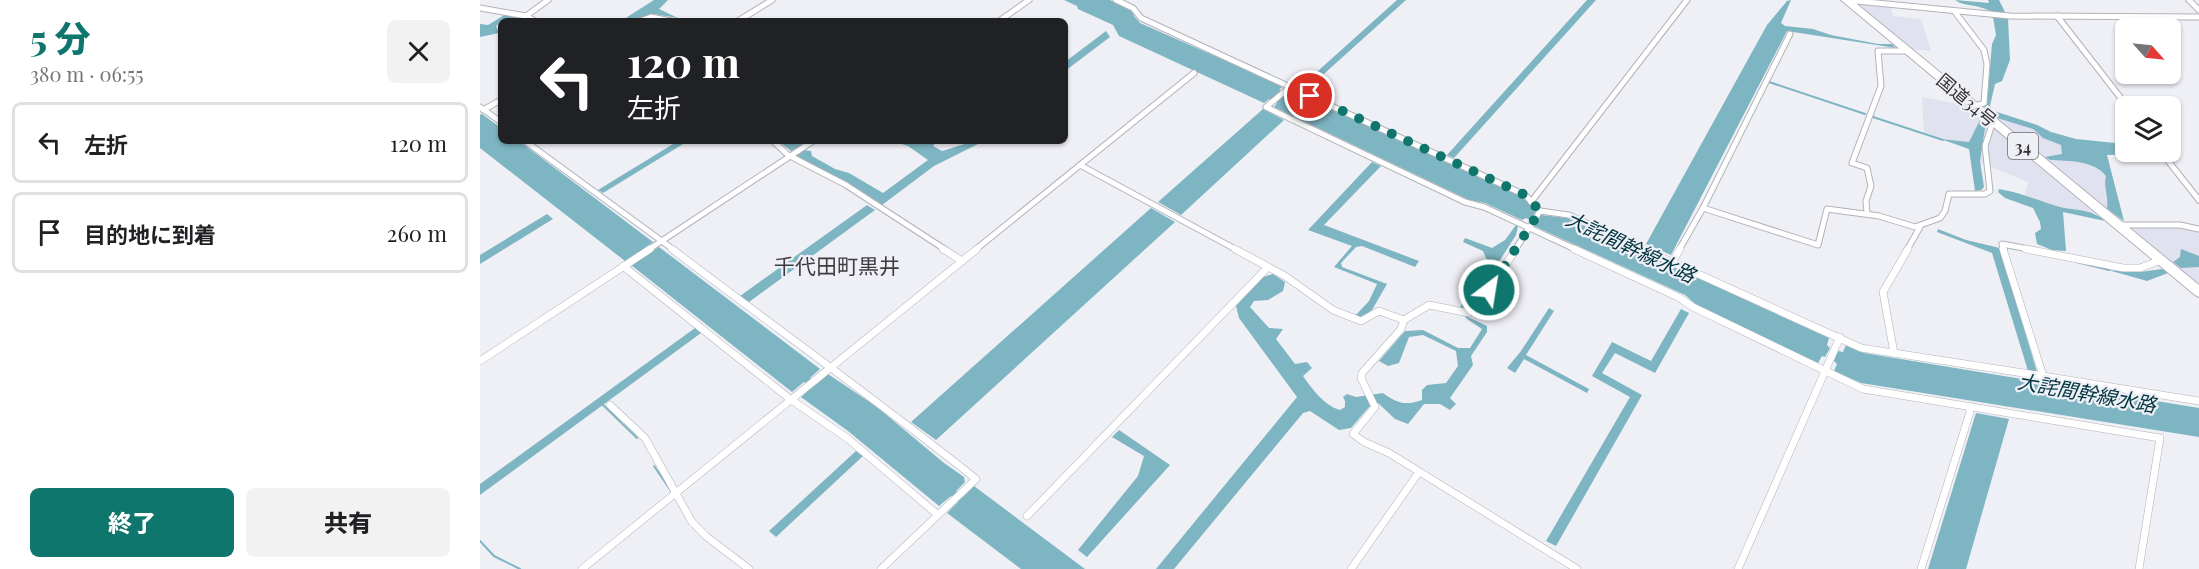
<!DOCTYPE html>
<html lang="ja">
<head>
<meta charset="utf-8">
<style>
	body { margin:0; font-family:"Playfair Display","Noto Sans JP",serif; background:#f2f2f2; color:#202124; height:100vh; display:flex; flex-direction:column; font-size:22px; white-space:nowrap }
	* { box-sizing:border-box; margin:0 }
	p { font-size:20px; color:#757577 }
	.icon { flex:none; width:33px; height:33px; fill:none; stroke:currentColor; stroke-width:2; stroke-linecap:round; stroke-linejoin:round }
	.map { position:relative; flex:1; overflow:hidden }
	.panel { display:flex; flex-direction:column; background:#fff; width:480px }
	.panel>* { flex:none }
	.guide { position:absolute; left:18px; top:18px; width:570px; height:126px; border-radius:9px; box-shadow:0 2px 4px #0004; background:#202124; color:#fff; overflow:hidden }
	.needle { width:39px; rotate:117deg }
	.tools { position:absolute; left:1635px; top:18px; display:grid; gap:12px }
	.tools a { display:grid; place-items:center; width:66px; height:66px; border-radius:9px; background:#fff; box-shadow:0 2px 4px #0004; font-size:30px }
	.pin { position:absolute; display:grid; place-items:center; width:51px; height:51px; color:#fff; margin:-26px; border:3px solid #fff; border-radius:50%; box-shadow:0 2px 6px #0007 }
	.me { position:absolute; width:66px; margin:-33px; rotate:31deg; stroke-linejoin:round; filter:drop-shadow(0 0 4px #0008) }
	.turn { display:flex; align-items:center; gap:21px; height:126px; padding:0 30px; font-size:27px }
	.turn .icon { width:78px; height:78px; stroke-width:2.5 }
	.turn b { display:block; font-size:42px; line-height:51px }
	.round { display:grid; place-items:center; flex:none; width:63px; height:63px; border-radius:9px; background:#f2f2f2 }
	.summary { display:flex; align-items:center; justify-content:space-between; height:102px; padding:0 30px }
	h1 { font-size:36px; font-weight:800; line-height:45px; color:#0f766e }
	.action { display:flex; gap:12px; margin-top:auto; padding:12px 30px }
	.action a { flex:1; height:69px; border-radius:9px; background:#0f766e; color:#fff; font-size:24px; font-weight:800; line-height:69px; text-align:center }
	.action a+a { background:#f2f2f2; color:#202124 }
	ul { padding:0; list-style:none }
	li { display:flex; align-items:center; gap:18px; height:81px; margin:0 12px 9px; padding:0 18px; border:3px solid #e0e0e0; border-radius:9px }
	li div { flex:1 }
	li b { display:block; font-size:22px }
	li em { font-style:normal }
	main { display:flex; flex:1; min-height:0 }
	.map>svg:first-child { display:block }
	.built { fill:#e1e2f0 }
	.water { fill:#7eb5c2 }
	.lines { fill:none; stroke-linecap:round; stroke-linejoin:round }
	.stream { stroke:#7eb5c2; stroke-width:2 }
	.street-far1-casing { stroke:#b2b3b9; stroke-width:7 }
	.street-casing { stroke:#b2b3b9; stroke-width:8 }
	.highway-casing { stroke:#b2b3b9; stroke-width:2 }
	.street-far1 { stroke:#fff; stroke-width:5 }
	.street { stroke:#fff; stroke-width:7 }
	.highway { fill:#fff; fill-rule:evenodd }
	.route { stroke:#0f766e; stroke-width:10; stroke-dasharray:0 18 }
	.labels { text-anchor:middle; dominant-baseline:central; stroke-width:4.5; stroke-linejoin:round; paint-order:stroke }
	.shield { fill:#efeff6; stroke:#6b6b70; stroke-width:1.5 }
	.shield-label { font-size:16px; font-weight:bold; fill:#333336 }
	.street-label { font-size:18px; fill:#333336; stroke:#efeff6 }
	.water-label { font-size:20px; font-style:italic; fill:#00353f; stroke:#efeff6 }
	.quarter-label { font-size:21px; fill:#3b3b40; stroke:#efeff6 }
</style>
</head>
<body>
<main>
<section class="panel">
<div class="summary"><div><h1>5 分</h1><p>380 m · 06:55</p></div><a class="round"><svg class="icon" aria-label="close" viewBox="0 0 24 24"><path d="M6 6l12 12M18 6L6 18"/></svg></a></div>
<ul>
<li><svg class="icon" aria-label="left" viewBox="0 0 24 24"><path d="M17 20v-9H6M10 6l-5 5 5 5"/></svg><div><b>左折</b></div><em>120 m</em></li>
<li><svg class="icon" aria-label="arrive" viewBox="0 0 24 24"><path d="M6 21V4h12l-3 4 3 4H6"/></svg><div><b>目的地に到着</b></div><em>260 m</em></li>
</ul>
<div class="action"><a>終了</a><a>共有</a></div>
</section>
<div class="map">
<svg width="1719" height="569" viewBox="0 0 1719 569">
	<rect width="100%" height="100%" fill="#efeff6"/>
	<!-- built -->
	<g class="built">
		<polygon points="1372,0 1411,5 1413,16 1441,19 1451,51 1429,49"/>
		<polygon points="1442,97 1510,110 1583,141 1630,172 1633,211 1610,214 1544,199 1548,182 1496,161 1489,149 1444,134"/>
		<polygon points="1713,224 1719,227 1719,286 1644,225"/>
	</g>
	<!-- water -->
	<g class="water">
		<polygon points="174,0 188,0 179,9 198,18 173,14 154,21 141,21"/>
		<polygon points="584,0 630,0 652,11 654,16 660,23 803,86 799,90 808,94 812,91 1040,195 1054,208 1052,210 1061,215 1087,218 1349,338 1347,345 1350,348 1345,357 1342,356 1338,363 1221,309 1205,295 1054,226 1055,223 1046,218 1042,220 1005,203 989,200 794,107 797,103 789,99 784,103 639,36 633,25 598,9 597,6"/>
		<polygon points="917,0 926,0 825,91 819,88"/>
		<polygon points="1107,0 1116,0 974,158 967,155"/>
		<polygon points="1311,0 1301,23 1305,26 1333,29 1351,35 1398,44 1412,44 1416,48 1307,31 1191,255 1166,244 1287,25 1307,1"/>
		<path d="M1475,0L1509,3L1508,0H1519L1525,12V17L1528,19L1530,60L1522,81L1515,84L1510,106L1514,111L1557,125L1571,132L1596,139L1645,144L1646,152H1677L1678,154L1627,155L1644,221L1627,209C1629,197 1623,187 1626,176C1614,160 1588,161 1570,160L1565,157L1582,154L1581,145L1563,138L1553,129L1514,117L1504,107L1507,103L1512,44L1516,35L1513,17L1517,16C1500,2 1486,8 1475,0Z"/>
		<polygon points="26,14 37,15 46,21 21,21 16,26 19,33 0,37 0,24 8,25"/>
		<polygon points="626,31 630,37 585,71 585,62"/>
		<polygon points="783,109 804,120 701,215 678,202"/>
		<polygon points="2,114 21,128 21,141 39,141 173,242 162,250 167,254 179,247 340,369 330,378 337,384 348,374 397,407 464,463 484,477 485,482 476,491 483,497 494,486 605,569 541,569 467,513 478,502 471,496 459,506 368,431 321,397 332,387 324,382 312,392 151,265 163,257 158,252 145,261 0,148 0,115"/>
		<polygon points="1501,118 1506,121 1500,161 1504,187 1501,190 1495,191 1489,149 1461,139 1489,142"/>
		<polygon points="198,141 208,141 123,193 118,190"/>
		<path d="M299,141H322L325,145L322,150L331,151L332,156L355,169L369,173L403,193L448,160L428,146L413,141H457L453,146L462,151C477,147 489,141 504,141L454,166L402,205C367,184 327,167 299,141Z"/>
		<polygon points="892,162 901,166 844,225 939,261 935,267 882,246 876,247 861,263 862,267 907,284 892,310 881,318 875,316 889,301 897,284 854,267 872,246 828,230"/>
		<path d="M1519,189C1543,193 1558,201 1580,207C1597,211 1610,208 1625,221L1583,212L1586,251L1572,250L1557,244L1555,233L1561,229L1560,222L1553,208L1525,198L1518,192Z"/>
		<polygon points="387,205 395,210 269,302 260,296"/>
		<polygon points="671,208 695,222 456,440 431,422"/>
		<polygon points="67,214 73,219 0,264 0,255"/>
		<path d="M1036,225L1038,226L1036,235L999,293L984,310L988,317L1007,326V332L991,356L993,365L970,398L976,404L970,410L960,404H944L928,424L915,419L898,403L889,407L871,428L859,430L830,411L823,413L694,569H676L817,397L759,318L756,306L783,277L793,274L805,282L803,291L788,300L774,301L770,307L789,328L803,329L796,339L815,364L827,362L832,368L823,376C832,389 845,406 860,410L865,407V401L863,397L867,394L876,397L903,393C916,403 926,406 942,400V390L947,385L966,383L978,366L976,351L943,335L929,337L919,363L908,366L899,361L925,331L943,330L978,348H990L1002,329L987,319L979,309L1008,263L1003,251L983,242L985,238L1012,248L1025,240Z"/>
		<polygon points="1458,229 1486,240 1520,248 1557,372 1548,371 1512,253 1457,232"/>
		<polygon points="1701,249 1719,256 1719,267 1701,268 1693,262 1700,257"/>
		<polygon points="1682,269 1688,273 1667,281 1628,270 1660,272"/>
		<polygon points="1069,308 1074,311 1046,355 1109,389 1107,393 1044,359 1035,373 1027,368 1041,351"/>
		<polygon points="1201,309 1209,313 1175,373 1135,353 1122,373 1162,395 1076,546 1066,541 1150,397 1112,376 1132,342 1171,361"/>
		<polygon points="215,328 221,333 0,495 0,484"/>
		<polygon points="1366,345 1384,353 1719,408 1719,437 1381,383 1354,371 1357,364 1354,361 1358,351 1363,352"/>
		<polygon points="1496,413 1529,419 1486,569 1448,569"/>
		<polygon points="639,430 690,465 607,557 598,550 658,476 664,456 632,437"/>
		<polygon points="376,451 383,456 296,537 289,531"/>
	</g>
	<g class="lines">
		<!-- stream -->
		<g class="stream">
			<polyline points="1667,19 1686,19"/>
			<polyline points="1289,82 1385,114"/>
			<polyline points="1393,117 1463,140"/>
			<polyline points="1597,262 1629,270"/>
			<polyline points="122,404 157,438"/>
			<polyline points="174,466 191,491"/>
			<polyline points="0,541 14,556 40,569"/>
		</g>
		<defs>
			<g id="street-far1">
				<polyline points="636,0 653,8 661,18 810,87 786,107 985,202 1004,207 1097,250"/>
				<polyline points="1366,0 1530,16 1719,17"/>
				<polyline points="1709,0 1719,10"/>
				<polyline points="0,8 46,16 55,21"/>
				<polyline points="1475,12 1504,50 1507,64 1504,103 1495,106"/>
				<polyline points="46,16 68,0"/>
				<polyline points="1577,16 1647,106"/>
				<polyline points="160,21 171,17 191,21"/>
				<polyline points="258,21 292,0"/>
				<polyline points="519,21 549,0"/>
				<polyline points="810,87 1045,195 1060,211 1089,215 1166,250"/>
				<polyline points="0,107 21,122"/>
				<polyline points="3,110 21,100"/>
				<polyline points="45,141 194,250"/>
				<polyline points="293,141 308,155 366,185 466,250"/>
				<polyline points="1681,152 1719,200"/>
				<polyline points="600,165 757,250"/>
				<polyline points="1051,202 1207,0"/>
				<polyline points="1223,208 1310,34"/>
				<polyline points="1387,213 1386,201 1391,186 1387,168 1372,163 1401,86 1398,51 1428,51"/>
				<polyline points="1640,225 1700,225 1719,229"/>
				<polyline points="168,250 333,141"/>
				<polyline points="495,250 714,73"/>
				<polyline points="1035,250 1060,211"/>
				<polyline points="1199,250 1223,208 1338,245 1347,209 1399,216 1435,227 1460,218 1465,211 1469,194 1505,194 1510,191 1505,146 1513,121"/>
				<polyline points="1427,250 1440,227"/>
				<polyline points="1524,250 1522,244 1554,250"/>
			</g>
			<g id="street">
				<path d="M192,249C293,326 397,400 496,479L401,569"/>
				<polyline points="463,249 482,261"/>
				<polyline points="755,249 805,276 853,310 881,321 899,311 924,320"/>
				<polyline points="1036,249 1002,301 989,313 949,305 924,320 921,329 882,373 881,378 895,407 873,434 884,442 909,453 1097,569"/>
				<polyline points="1094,249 1198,297 1213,307 1383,389 1680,438 1659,569"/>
				<polyline points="1163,249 1381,348 1563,376 1523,249"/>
				<polyline points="1546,249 1643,268 1660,268 1681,260"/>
				<polyline points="1193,261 1200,249"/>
				<polyline points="143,266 310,399 367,438 458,515"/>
				<polyline points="1414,353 1403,292 1428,249"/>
				<polyline points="0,361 170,249"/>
				<polyline points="1563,376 1719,401"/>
				<polyline points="130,405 165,438 212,522 227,537 269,569"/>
				<polyline points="547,516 787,268"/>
				<polyline points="102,569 497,249"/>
				<polyline points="871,569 939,472"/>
				<polyline points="1258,569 1360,337"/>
				<polyline points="1441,569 1490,412 1489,406"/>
			</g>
			<polygon id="highway" points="1361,0 1372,0 1719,285 1719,297 1715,295"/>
		</defs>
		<!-- street-far1 casing -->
		<use href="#street-far1" class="street-far1-casing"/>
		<!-- street casing -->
		<use href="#street" class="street-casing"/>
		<!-- highway casing -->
		<use href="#highway" class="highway-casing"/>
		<!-- street-far1 -->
		<use href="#street-far1" class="street-far1"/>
		<!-- street -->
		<use href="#street" class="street"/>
		<!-- highway -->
		<use href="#highway" class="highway"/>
	</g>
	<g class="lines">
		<!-- route -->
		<polyline class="route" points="830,96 1045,195 1060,211 1009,290"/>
	</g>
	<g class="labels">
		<!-- shield labels -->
		<rect class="shield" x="1528" y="133" width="30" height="26" rx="4.5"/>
		<g class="shield-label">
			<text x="1543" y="146">34</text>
		</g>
		<!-- street labels -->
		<g class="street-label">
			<text transform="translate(1487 100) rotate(40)">国道34号</text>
		</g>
		<!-- water labels -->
		<g class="water-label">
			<text transform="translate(1151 246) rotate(25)">大詫間幹線水路</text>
			<text transform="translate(1607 392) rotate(10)">大詫間幹線水路</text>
		</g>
		<!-- quarter labels -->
		<g class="quarter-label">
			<text x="357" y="265">千代田町黒井</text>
		</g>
	</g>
</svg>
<div class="tools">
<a><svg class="needle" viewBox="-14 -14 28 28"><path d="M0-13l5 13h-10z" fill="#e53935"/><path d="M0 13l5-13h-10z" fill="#757577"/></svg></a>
<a><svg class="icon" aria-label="layers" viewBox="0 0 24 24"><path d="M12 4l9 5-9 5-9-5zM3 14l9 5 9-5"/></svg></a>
</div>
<div class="pin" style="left:830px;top:96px;background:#d93025"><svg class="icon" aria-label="arrive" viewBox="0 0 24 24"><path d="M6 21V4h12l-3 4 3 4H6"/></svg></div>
<svg class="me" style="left:1009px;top:290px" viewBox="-20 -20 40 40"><circle r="17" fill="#0f766e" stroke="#fff" stroke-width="3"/><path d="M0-11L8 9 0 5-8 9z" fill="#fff"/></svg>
<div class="guide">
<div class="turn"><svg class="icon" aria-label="left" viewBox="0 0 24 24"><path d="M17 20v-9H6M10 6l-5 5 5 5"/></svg><div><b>120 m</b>左折</div></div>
</div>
</div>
</main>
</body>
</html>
